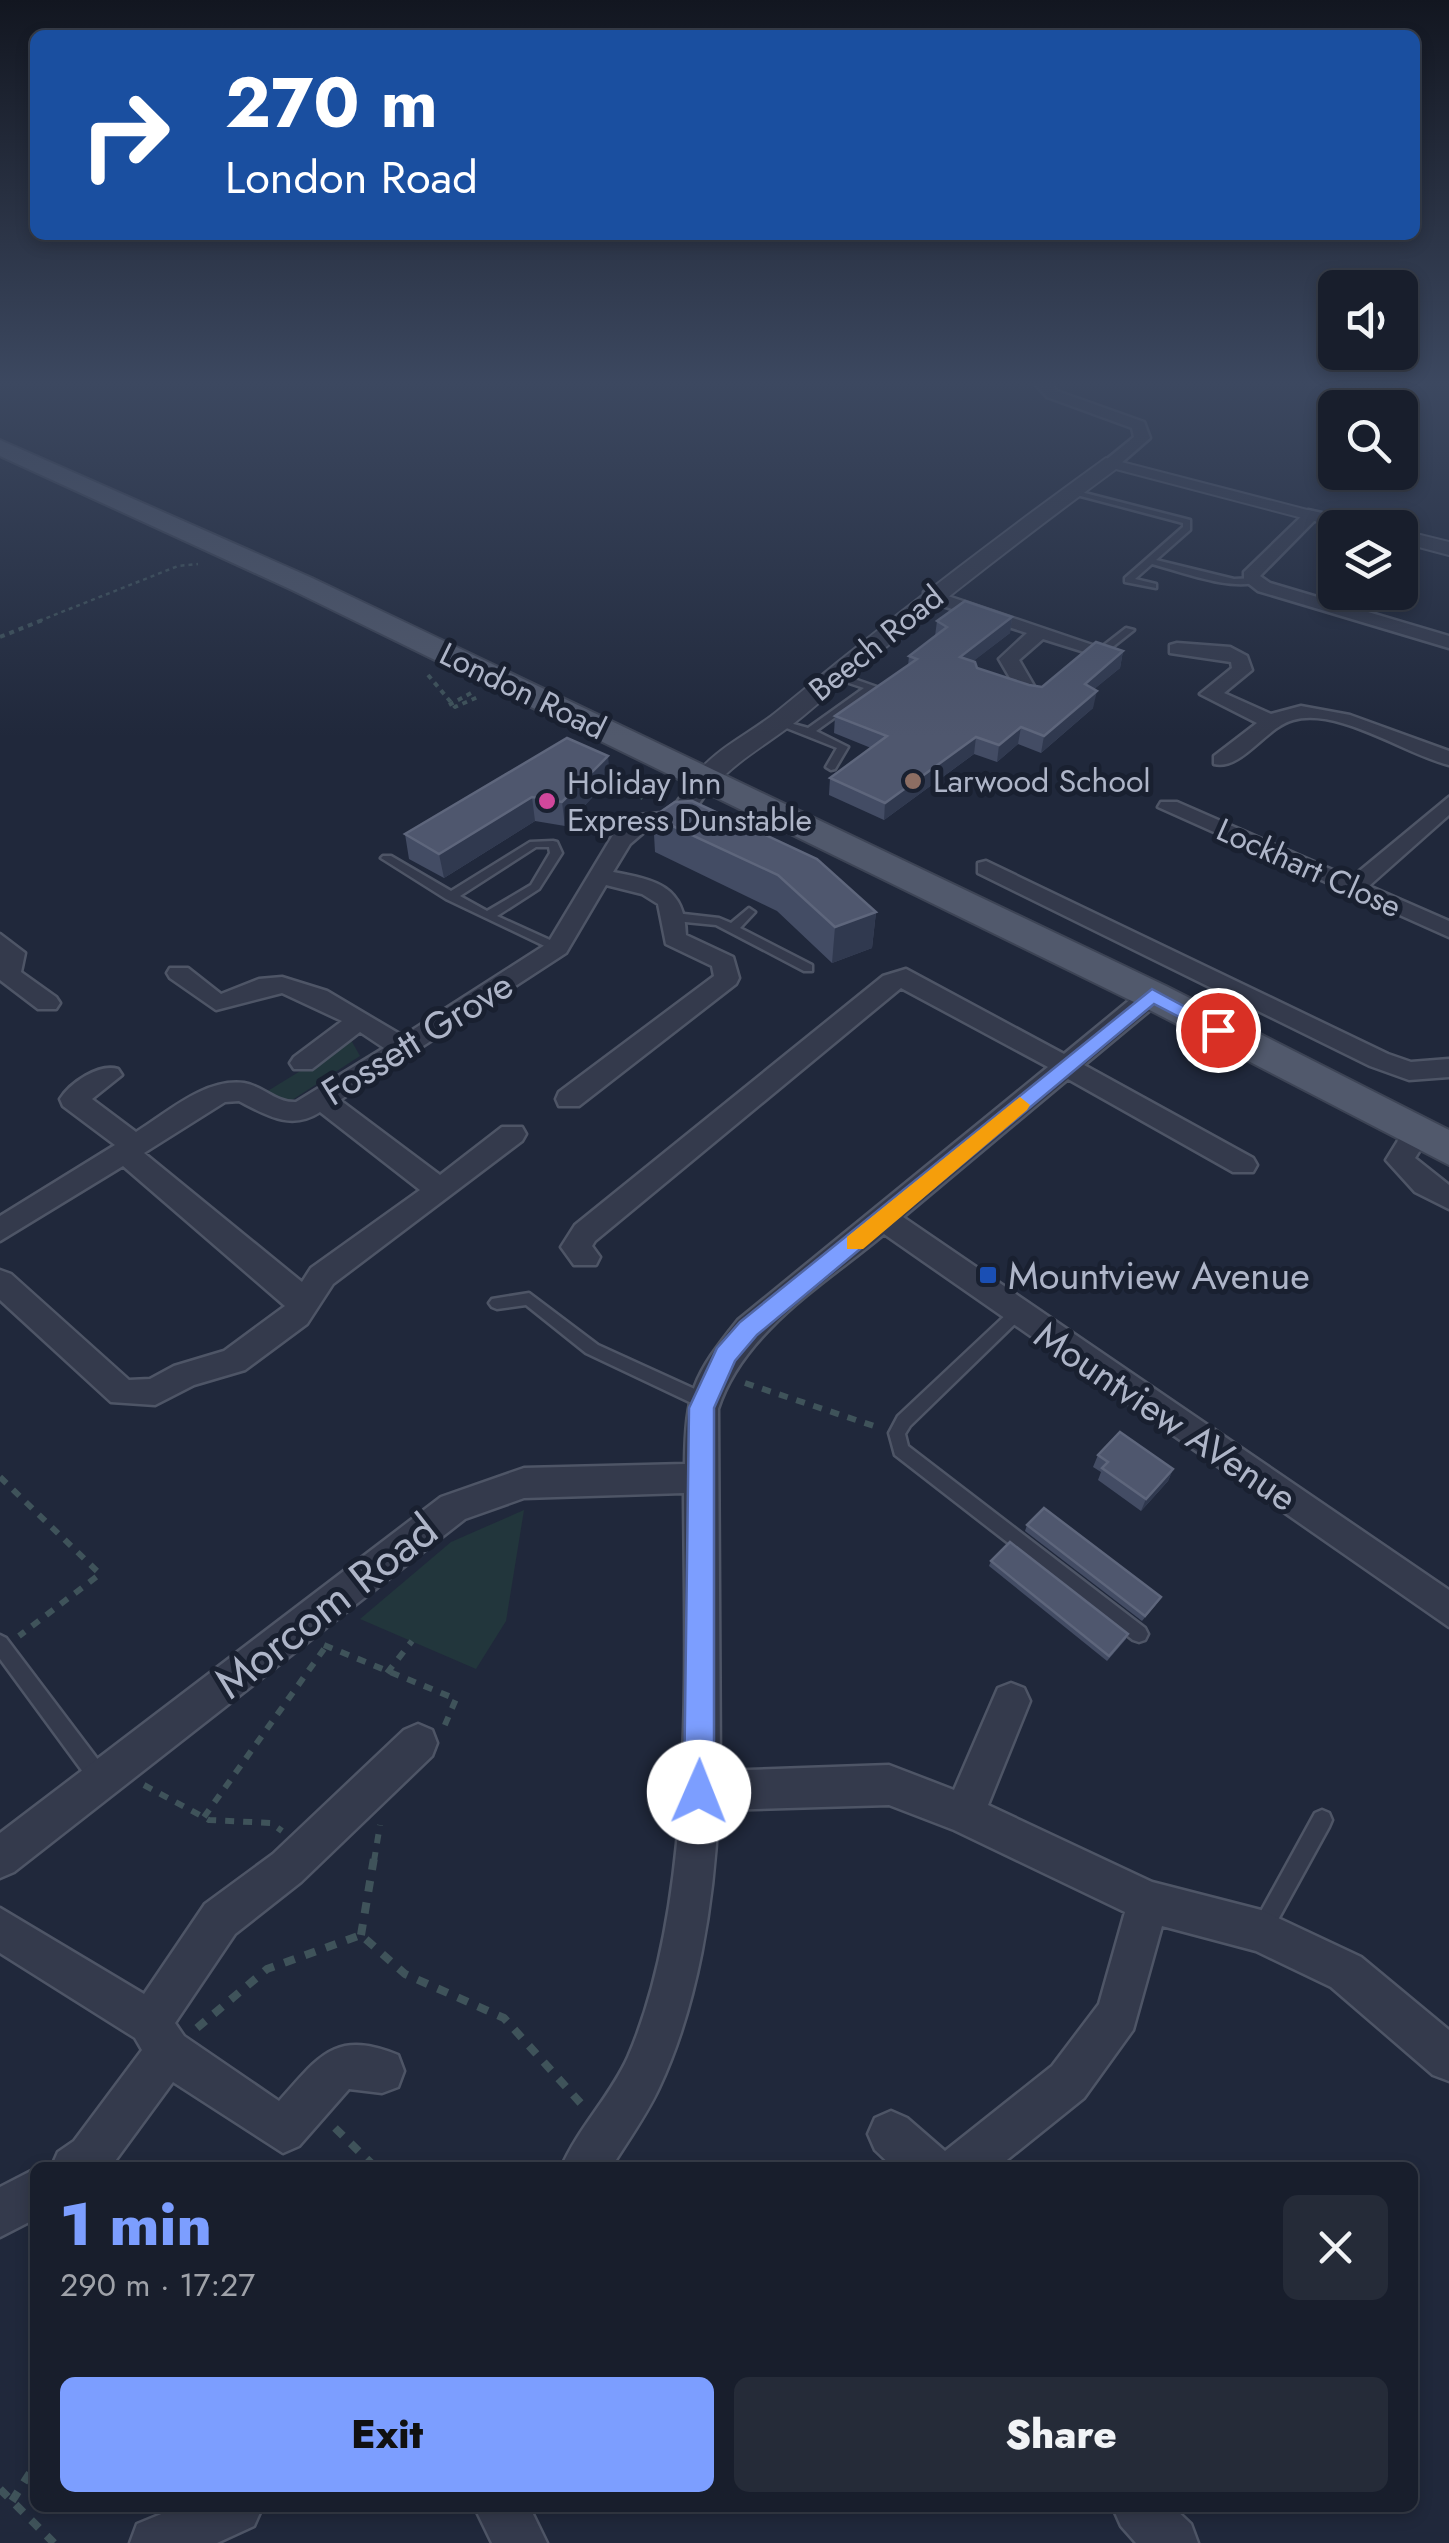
<!DOCTYPE html>
<html lang="en">
<head>
<meta charset="utf-8">
<style>
	body { margin:0; font-family:Jost,sans-serif; background:#252b38; color:#f1f3f6; height:100vh; display:flex; flex-direction:column; font-size:38px; white-space:nowrap }
	* { box-sizing:border-box; margin:0 }
	p { font-size:32px; color:#9fa2a9 }
	.icon { flex:none; width:55px; height:55px; fill:none; stroke:currentColor; stroke-width:2; stroke-linecap:round; stroke-linejoin:round }
	.map { position:relative; flex:1; overflow:hidden }
	.side { position:absolute; left:30px; top:2162px; width:1388px; height:350px; display:flex; flex-direction:column; background:#181e2c; border-radius:15px; box-shadow:0 5px 15px #0003,0 0 0 2px #363c48 }
	.side>* { flex:none }
	.guide { position:absolute; left:30px; top:30px; width:1390px; height:210px; border-radius:15px; box-shadow:0 5px 15px #0003,0 0 0 2px #363c48; background:#1a4fa0; color:#fff; overflow:hidden }
	.fabs { position:absolute; left:1318px; top:270px; display:grid; gap:20px }
	.fabs a { display:grid; place-items:center; width:100px; height:100px; border-radius:15px; background:#181e2c; box-shadow:0 5px 15px #0003,0 0 0 2px #363c48; font-size:50px }
	.pin { position:absolute; display:grid; place-items:center; width:85px; height:85px; color:#fff; margin:-42px; border:5px solid #fff; border-radius:50%; box-shadow:0 2px 10px #0007 }
	.me { position:absolute; width:110px; margin:-55px; rotate:1deg; stroke-linejoin:round; filter:drop-shadow(0 0 8px #0008) }
	.turn { display:flex; align-items:center; gap:35px; height:210px; padding:0 30px; font-size:45px }
	.turn .icon { width:130px; height:130px; stroke-width:2.5 }
	.turn b { display:block; font-size:70px; line-height:85px }
	.round { display:grid; place-items:center; flex:none; width:105px; height:105px; border-radius:15px; background:#252b38 }
	.summary { display:flex; align-items:center; justify-content:space-between; height:170px; padding:0 30px }
	h1 { font-size:60px; font-weight:800; line-height:75px; color:#7c9eff }
	.action { display:flex; gap:20px; margin-top:auto; padding:20px 30px }
	.action a { flex:1; height:115px; border-radius:15px; background:#7c9eff; color:#111; font-size:40px; font-weight:800; line-height:115px; text-align:center }
	.action a+a { background:#252b38; color:#f1f3f6 }
	.map>svg:first-child { display:block }
	.green { fill:#22363c }
	.lines { fill:none; stroke-linecap:round; stroke-linejoin:round }
	.service-casing { stroke:#4e5566; stroke-width:5 }
	.minor-casing { stroke:#4e5566; stroke-width:5 }
	.tertiary-casing { stroke:#4e5566; stroke-width:4 }
	.primary-casing { stroke:#3d4455; stroke-width:4 }
	.path-far3 { stroke:#3f535a; stroke-width:2.5; stroke-dasharray:4 4; stroke-linecap:butt }
	.path-far2 { stroke:#3f535a; stroke-width:4; stroke-dasharray:5 5; stroke-linecap:butt }
	.path-far1 { stroke:#3f535a; stroke-width:6; stroke-dasharray:9 9; stroke-linecap:butt }
	.path { stroke:#3f535a; stroke-width:8; stroke-dasharray:11 11; stroke-linecap:butt }
	.service { fill:#343a4c; fill-rule:evenodd }
	.minor { fill:#343a4c; fill-rule:evenodd }
	.tertiary { fill:#343a4c; fill-rule:evenodd }
	.primary { fill:#51596c; fill-rule:evenodd }
	.wall { fill:#434c64 }
	.shaded-wall { fill:#30394f }
	.building { fill:#4f576e; stroke:#5e667c; stroke-width:2.5 }
	.route { fill:#7c9eff; stroke:#5167a6; stroke-width:2.5 }
	.slow { fill:#f59e0b }
	.education-dot { fill:#8d6e63; stroke:#192030; stroke-width:4 }
	.hotel-dot { fill:#d1479c; stroke:#192030; stroke-width:4 }
	.transit-dot { fill:#1a4fb4; stroke:#192030; stroke-width:4 }
	.labels { text-anchor:middle; dominant-baseline:central; stroke-width:10; stroke-linejoin:round; paint-order:stroke }
	.far-street-label { font-size:32px; fill:#aeb5c8; stroke:#192030 }
	.far-poi-label { font-size:32px; fill:#aeb5c8; stroke:#192030; text-anchor:start }
	.street-label { font-size:38px; fill:#aeb5c8; stroke:#192030 }
	.poi-label { font-size:38px; fill:#aeb5c8; stroke:#192030; text-anchor:start }
	.near-street-label { font-size:45px; fill:#aeb5c8; stroke:#192030 }
</style>
</head>
<body>
<div class="map">
<svg width="1449" height="2543" viewBox="0 0 1449 2543">
	<rect width="100%" height="100%" fill="#20283b"/>
	<!-- green -->
	<g class="green">
		<polygon points="351,1040 360,1056 289,1102 266,1092"/>
		<polygon points="524,1510 506,1621 476,1669 360,1619 451,1542"/>
	</g>
	<g class="lines">
		<defs>
			<g id="service">
				<path d="M1073,490L1190,520V530L1156,560L1234,579L1257,578L1261,581C1233,592 1182,572 1152,564L1135,579L1156,584V588L1125,582V578L1183,527V523L1073,494Z"/>
				<polygon points="1126,628 1134,630 1105,653 1099,653 1099,649"/>
				<polygon points="831,673 837,673 877,687 816,731 848,747 835,769 831,770 826,767 837,748 774,723 779,720 808,728 864,688 831,677"/>
				<path d="M553,841L557,842L562,853L539,889L497,916L561,945V951L557,952L446,899L381,858L383,856H391L451,891L530,842ZM536,847H549L550,853L531,885L487,911L460,896Z"/>
				<polygon points="749,908 755,912 740,928 812,965 812,971 804,971 716,925 675,921 669,917 675,913 719,918 731,923"/>
				<polygon points="529,1293 598,1345 710,1396 712,1401 710,1406 704,1408 698,1406 586,1353 526,1305 497,1309 492,1307 489,1303 492,1299"/>
				<polygon points="1016,1308 1021,1310 1024,1314 1021,1318 910,1426 905,1434 908,1446 1145,1628 1148,1634 1145,1640 1139,1642 1133,1640 895,1455 889,1433 898,1416 1011,1310"/>
				<polygon points="0,1635 6,1638 108,1773 111,1780 108,1787 101,1790 94,1787 0,1659"/>
				<polygon points="1322,1810 1329,1813 1332,1820 1329,1827 1268,1938 1261,1941 1254,1938 1251,1931 1254,1924 1315,1813"/>
			</g>
			<g id="minor">
				<polygon points="1033,381 1048,381 1057,391 1144,422 1150,438 1119,465 1107,465 1107,459 1134,437 1132,428 1047,397"/>
				<polygon points="1308,510 1322,513 1260,576 1270,583 1449,636 1449,648 1258,591 1244,580 1244,572"/>
				<polygon points="924,592 936,592 1119,654 1110,660 1043,639 1019,660 1037,691 1020,695 999,659 1027,633 924,600"/>
				<path d="M1177,643L1230,647L1247,656L1252,670L1224,693L1271,714L1301,706L1350,715L1449,751V765C1405,754 1338,707 1293,720C1266,727 1241,771 1214,764V756L1257,723L1200,694L1232,668L1231,662L1170,653V645Z"/>
				<path d="M704,775L715,781L693,812L675,824L651,826L630,844L613,872C656,880 685,886 686,935L733,957L739,978L736,984L579,1106H559L556,1099L559,1092L714,976L712,966L666,944L658,904L642,894L606,885L566,953L340,1100L440,1175L502,1127H522L526,1134L522,1141L333,1284L307,1324L245,1370L194,1385L155,1405L111,1402L0,1300V1270L11,1274L129,1380L150,1379L174,1366L224,1351L285,1306L123,1166L0,1241V1216L115,1145L63,1106L60,1099C70,1083 99,1063 118,1069L122,1075L92,1099L136,1132C168,1112 205,1078 244,1083C263,1086 276,1103 296,1102L384,1048L360,1032L312,1069H294L290,1063L294,1057L342,1021L282,993L216,1010L170,978L167,973L170,968H188L221,994L259,979L282,977L327,991L403,1036L548,943L613,835L637,815L662,813L677,802L696,776ZM239,1101C266,1115 291,1131 320,1112L420,1190L311,1268L302,1282L144,1153L225,1102Z"/>
				<polygon points="1449,797 1449,815 1369,886 1449,921 1449,937 1158,807 1161,802 1177,802 1351,878"/>
				<polygon points="986,861 1388,1054 1411,1062 1449,1059 1449,1077 1409,1080 1370,1066 978,873 978,863"/>
				<polygon points="0,934 25,953 21,972 56,997 60,1003 56,1009 38,1009 0,980"/>
				<path d="M906,969L1064,1054L1143,989H1161L1165,995L1161,1001L1084,1065L1253,1158L1257,1165L1253,1172H1233L1068,1079L903,1217L1449,1590V1627L884,1234C824,1284 743,1332 718,1409L720,1771L889,1765L954,1790L998,1688L1011,1683L1024,1688L1030,1701L988,1805L1152,1882L1261,1910L1361,1957L1449,2030V2081L1433,2075L1331,1987L1256,1951L1162,1926L1133,2030L1084,2098L997,2168H894L875,2150L868,2134L875,2118L891,2111L907,2118L945,2151L1052,2066L1099,2004L1125,1912L954,1830L889,1805L718,1810C714,1902 698,2005 659,2088C646,2116 627,2142 611,2168H561C578,2128 610,2097 628,2057C696,1900 685,1663 684,1493L524,1498L465,1519L14,1872L0,1878V1833L441,1497L524,1468L685,1464C686,1392 693,1376 738,1320L1048,1067L901,988L595,1241L592,1246L600,1257L596,1265H574L561,1247L575,1225L883,976Z"/>
				<polygon points="1417,1123 1431,1133 1415,1158 1449,1185 1449,1209 1415,1192 1386,1160 1407,1126"/>
				<path d="M418,1724L432,1730L437,1743L432,1756L301,1882L235,1934L175,2023L184,2036L279,2101C319,2057 334,2029 398,2055L404,2071L398,2087L382,2093L349,2089L299,2146L283,2153L173,2082L110,2168H51L58,2152L74,2141L142,2050L135,2038L0,1953V1908L144,1994L205,1904L273,1854L404,1730Z"/>
				<polygon points="35,2169 35,2219 0,2237 0,2187"/>
				<polygon points="176,2508 262,2508 254,2526 217,2543 130,2543 137,2524"/>
				<polygon points="475,2508 530,2508 547,2543 492,2543"/>
				<polygon points="1113,2508 1174,2508 1191,2524 1198,2543 1136,2543 1121,2526"/>
			</g>
			<g id="tertiary">
				<path d="M1106,458L1377,528H1341L1116,469C1009,548 905,629 803,716C773,741 740,757 713,787H695L691,781C714,748 749,735 779,710C886,622 994,539 1106,458Z"/>
				<polygon points="1400,530 1449,542 1449,555 1400,542"/>
			</g>
			<polygon id="primary" points="0,440 312,578 1166,986 1449,1130 1449,1165 1138,1004 292,590 0,456"/>
		</defs>
		<!-- service casing -->
		<use href="#service" class="service-casing"/>
		<!-- minor casing -->
		<use href="#minor" class="minor-casing"/>
		<!-- tertiary casing -->
		<use href="#tertiary" class="tertiary-casing"/>
		<!-- primary casing -->
		<use href="#primary" class="primary-casing"/>
		<!-- path-far3 -->
		<polyline class="path-far3" points="39,621 178,566 198,564"/>
		<!-- path-far2 -->
		<g class="path-far2">
			<polyline points="0,637 45,619"/>
			<polyline points="428,675 455,707 478,697"/>
			<polyline points="449,705 473,692"/>
			<polyline points="640,799 648,784 644,779"/>
		</g>
		<!-- path-far1 -->
		<g class="path-far1">
			<polyline points="745,1383 877,1427"/>
			<polyline points="0,1477 100,1574 19,1636"/>
			<polyline points="324,1645 456,1699 444,1727"/>
			<polyline points="387,1673 412,1641"/>
			<polyline points="144,1785 209,1820 271,1823 282,1831"/>
			<polyline points="204,1817 324,1649"/>
			<polyline points="374,1861 380,1825"/>
		</g>
		<!-- path -->
		<g class="path">
			<polyline points="361,1935 374,1858"/>
			<polyline points="197,2028 267,1969 361,1935 405,1974 504,2018 585,2108"/>
			<polyline points="335,2128 376,2168"/>
			<polyline points="409,2168 442,2168"/>
			<polyline points="0,2489 54,2543"/>
			<polyline points="12,2501 35,2465"/>
		</g>
		<!-- service -->
		<use href="#service" class="service"/>
		<!-- minor -->
		<use href="#minor" class="minor"/>
		<!-- tertiary -->
		<use href="#tertiary" class="tertiary"/>
		<!-- primary -->
		<use href="#primary" class="primary"/>
	</g>
	<!-- wall -->
	<g class="wall">
		<polygon points="1012,617 1010,633 973,661 977,668 1029,685 1042,687 1123,651 1120,668 1094,689 1093,708 1041,753 1018,744 997,762 974,754 884,820 829,795 830,778 871,748 834,733 835,716 908,666 909,656 935,636 937,621"/>
		<polygon points="608,756 609,780 565,826 535,821 444,878 409,859 405,834"/>
		<polygon points="653,817 876,912 872,948 832,963 777,911 655,852"/>
		<polygon points="1098,1455 1173,1469 1168,1481 1141,1511 1098,1480 1101,1472 1093,1467"/>
		<polygon points="1027,1525 1161,1597 1158,1602 1142,1621 1025,1531"/>
		<polygon points="991,1561 1128,1634 1126,1639 1107,1661 989,1566"/>
	</g>
	<!-- shaded-wall -->
	<g class="shaded-wall">
		<polygon points="1012,617 1010,633 958,673 960,657"/>
		<polygon points="1123,651 1120,668 1081,700 1085,684"/>
		<polygon points="1097,691 1093,708 1041,753 1044,736"/>
		<polygon points="1021,727 1018,744 997,762 999,745"/>
		<polygon points="976,737 974,754 884,820 885,803"/>
		<polygon points="608,756 609,780 565,826 562,802"/>
		<polygon points="532,797 535,821 444,878 439,854"/>
		<polygon points="876,912 872,948 832,963 835,927"/>
		<polygon points="1173,1469 1168,1481 1141,1511 1146,1499"/>
	</g>
	<!-- building -->
	<g class="building">
		<polygon points="965,601 1012,617 960,657 975,662 977,668 1029,685 1042,687 1096,642 1123,651 1085,684 1097,691 1044,736 1021,727 999,745 976,737 885,803 830,778 887,736 835,716 917,659 909,656 947,627 937,621"/>
		<polygon points="567,738 608,756 562,802 532,797 439,854 405,834"/>
		<polygon points="692,801 817,859 876,912 835,927 778,875 653,817 675,802"/>
		<polygon points="1120,1432 1173,1469 1146,1499 1102,1468 1108,1462 1098,1455"/>
		<polygon points="1044,1508 1161,1597 1145,1616 1027,1525"/>
		<polygon points="1010,1542 1128,1634 1109,1656 991,1561"/>
	</g>
	<!-- sky -->
	<linearGradient id="sky" x2="0" y2="1"><stop stop-color="#121620"/><stop offset="0.52" stop-color="#3c4860"/><stop offset="1" stop-color="#3c4860" stop-opacity="0"/></linearGradient>
	<rect width="1449" height="737" fill="url(#sky)"/>
	<!-- route -->
	<polygon class="route" points="1152,989 1228,1030 1218,1036 1212,1034 1154,1004 757,1335 735,1361 714,1408 714,1792 710,1802 699,1806 689,1802 684,1792 689,1408 717,1348 740,1322"/>
	<!-- slow -->
	<polygon class="slow" points="1020,1097 1030,1105 1027,1110 863,1249 847,1249 847,1237"/>
	<!-- markers -->
	<circle class="education-dot" cx="913" cy="781" r="10"/>
	<circle class="hotel-dot" cx="547" cy="801" r="10"/>
	<rect class="transit-dot" x="978" y="1265" width="20" height="20" rx="5"/>
	<g class="labels">
		<!-- far-street labels -->
		<g class="far-street-label">
			<text transform="translate(876 643) rotate(-39)">Beech Road</text>
			<text transform="translate(523 691) rotate(26)">London Road</text>
			<text transform="translate(1309 868) rotate(24)">Lockhart Close</text>
		</g>
		<!-- far-poi labels -->
		<g class="far-poi-label">
			<text x="933" y="781">Larwood School</text>
			<text x="567" y="783">Holiday Inn<tspan x="567" dy="37">Express Dunstable</tspan></text>
		</g>
		<!-- street labels -->
		<g class="street-label">
			<text transform="translate(417 1038) rotate(-32)">Fossett Grove</text>
			<text transform="translate(1166 1416) rotate(34)">Mountview AVenue</text>
		</g>
		<!-- poi labels -->
		<g class="poi-label">
			<text x="1008" y="1275">Mountview Avenue</text>
		</g>
		<!-- near-street labels -->
		<g class="near-street-label">
			<text transform="translate(326 1606) rotate(-38)">Morcom Road</text>
		</g>
	</g>
</svg>
<div class="fabs">
<a><svg class="icon" aria-label="sound" viewBox="0 0 24 24"><path d="M4 9h4l5-4v14l-5-4H4zM17 9q2 3 0 6"/></svg></a>
<a><svg class="icon" aria-label="search" viewBox="0 0 24 24"><circle cx="10" cy="10" r="6"/><path d="M15 15l6 6"/></svg></a>
<a><svg class="icon" aria-label="layers" viewBox="0 0 24 24"><path d="M12 4l9 5-9 5-9-5zM3 14l9 5 9-5"/></svg></a>
</div>
<div class="pin" style="left:1218px;top:1030px;background:#d93025"><svg class="icon" aria-label="arrive" viewBox="0 0 24 24"><path d="M6 21V4h12l-3 4 3 4H6"/></svg></div>
<svg class="me" style="left:699px;top:1792px" viewBox="-20 -20 40 40"><circle r="19" fill="#fff"/><path d="M0-13L10 11 0 6-10 11z" fill="#7c9eff"/></svg>
<div class="guide">
<div class="turn"><svg class="icon" aria-label="right" viewBox="0 0 24 24"><path d="M7 20v-9h11M14 6l5 5-5 5"/></svg><div><b>270 m</b>London Road</div></div>
</div>
<section class="side">
<div class="summary"><div><h1>1 min</h1><p>290 m · 17:27</p></div><a class="round"><svg class="icon" aria-label="close" viewBox="0 0 24 24"><path d="M6 6l12 12M18 6L6 18"/></svg></a></div>
<div class="action"><a>Exit</a><a>Share</a></div>
</section>
</div>
</body>
</html>
